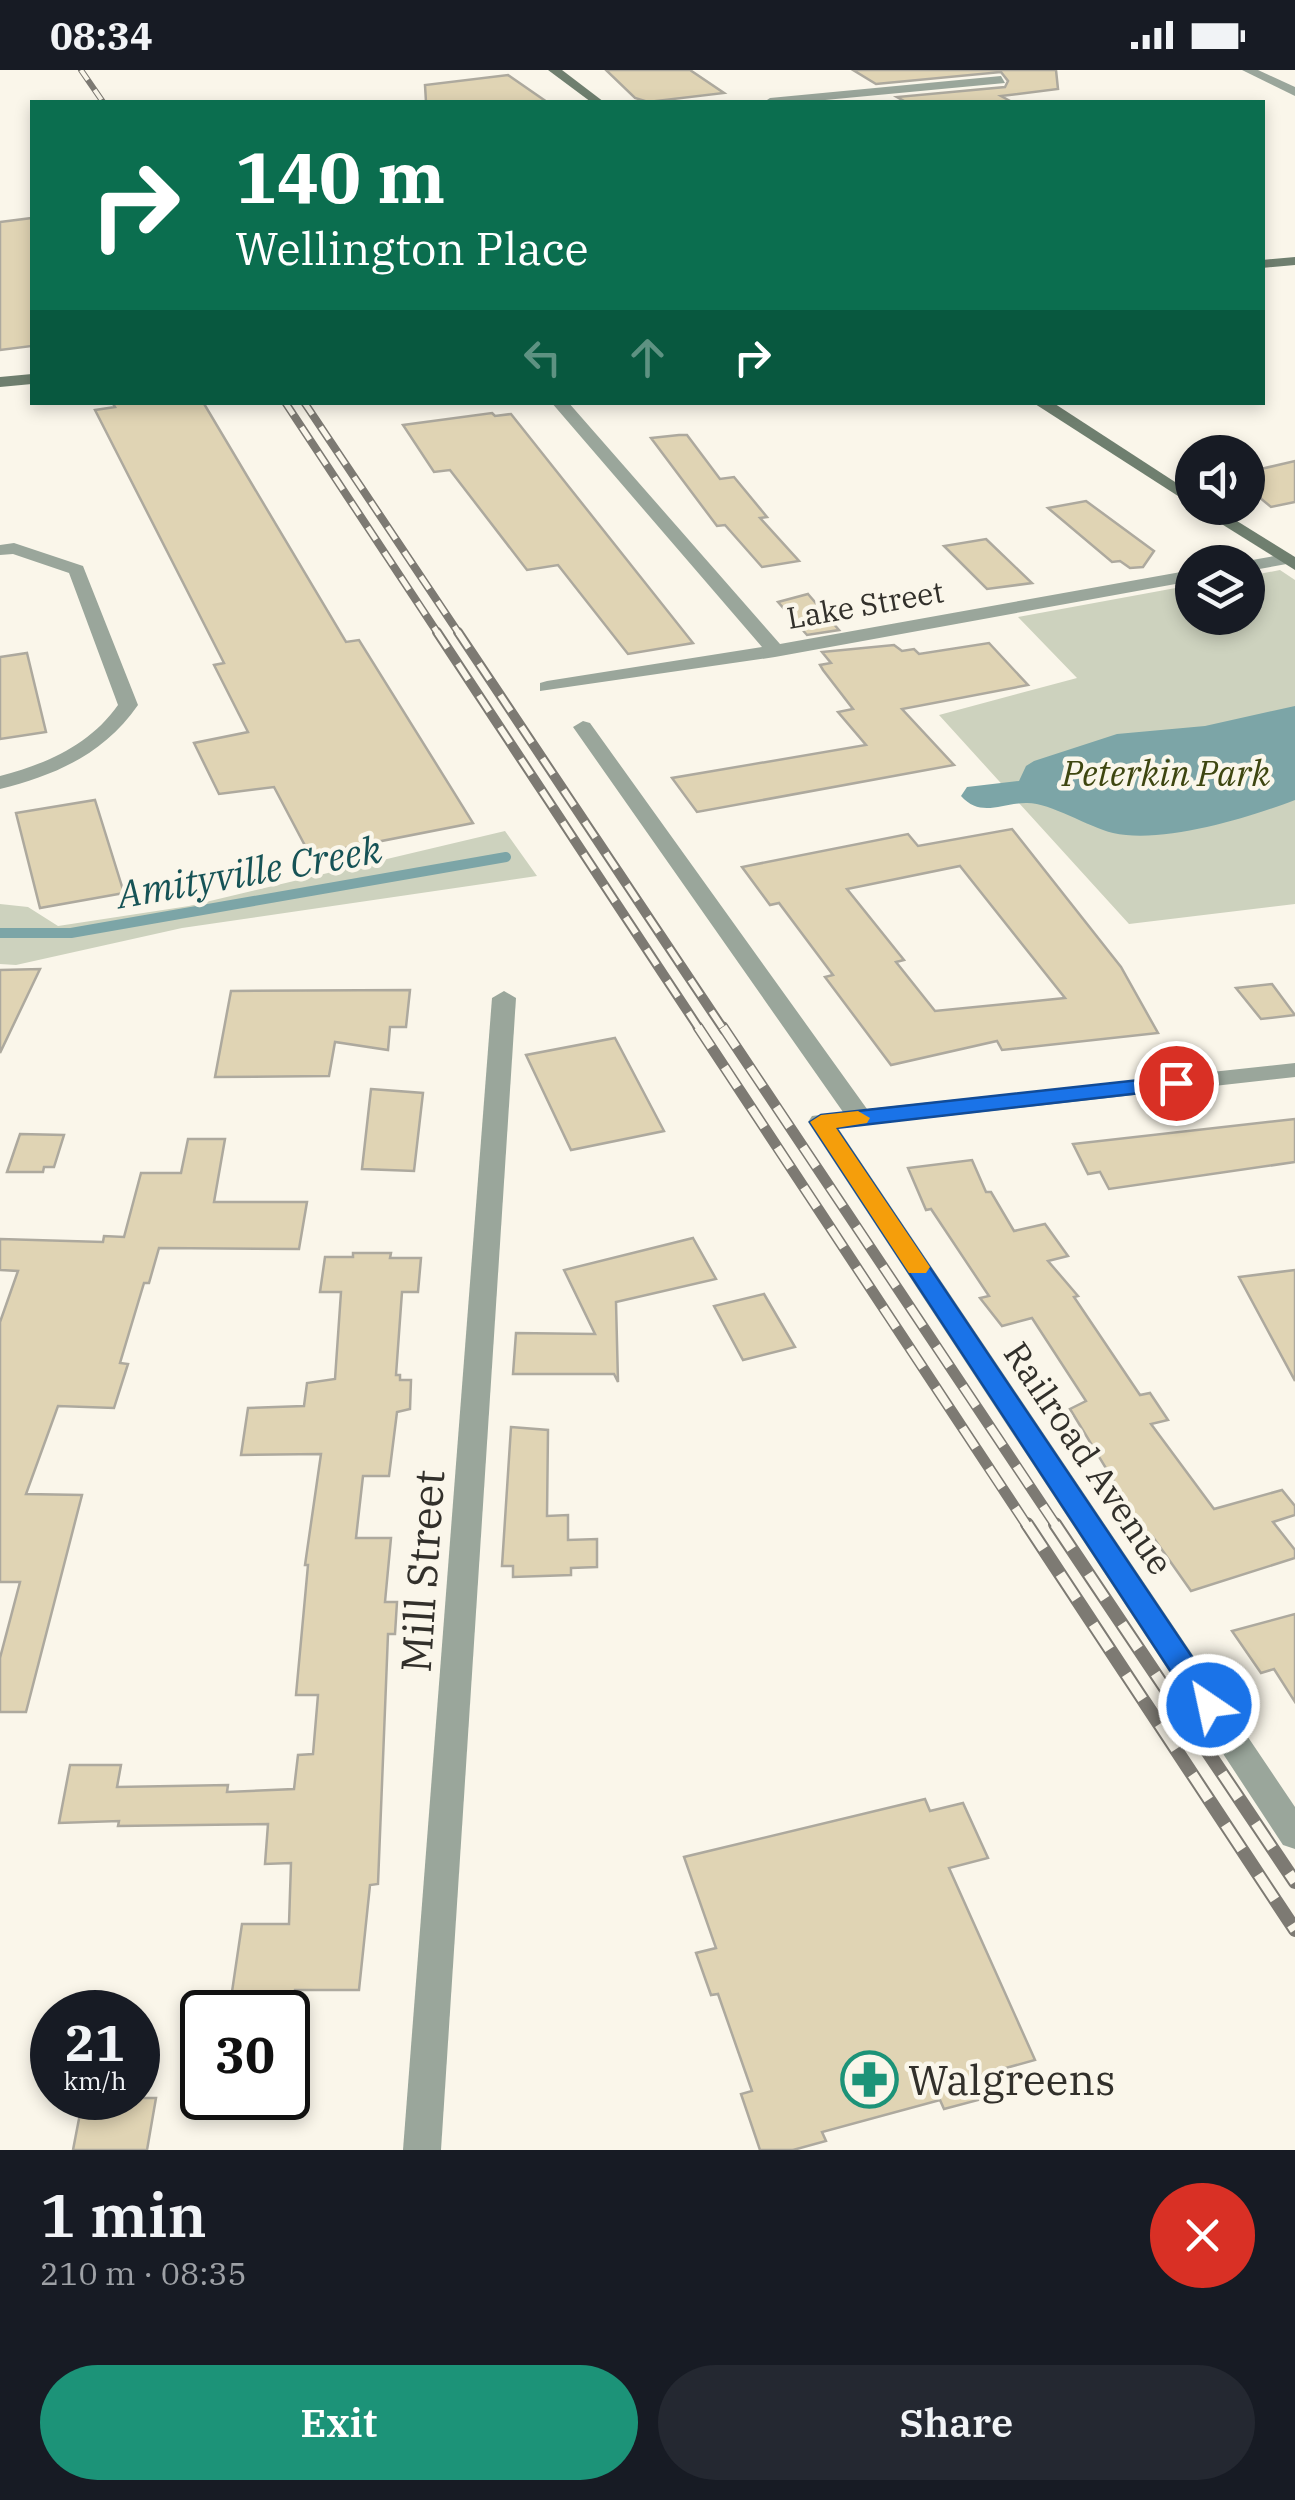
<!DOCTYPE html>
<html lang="en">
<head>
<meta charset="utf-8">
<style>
	body { margin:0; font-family:"IBM Plex Serif",serif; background:#242831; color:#f1f3f6; height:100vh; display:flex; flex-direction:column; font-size:38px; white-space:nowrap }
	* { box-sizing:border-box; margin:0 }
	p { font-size:32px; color:#9ea1a6 }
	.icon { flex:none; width:55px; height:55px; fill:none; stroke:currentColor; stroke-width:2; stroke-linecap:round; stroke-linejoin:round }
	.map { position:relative; height:2080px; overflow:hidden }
	.details { display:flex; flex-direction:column; background:#171b24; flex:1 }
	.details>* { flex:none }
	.banner { position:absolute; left:30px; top:30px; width:1235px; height:305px; border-radius:0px; box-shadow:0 5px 15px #0003; background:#0b6e4f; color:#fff; overflow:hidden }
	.buttons { position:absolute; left:1175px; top:365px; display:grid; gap:20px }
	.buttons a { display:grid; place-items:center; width:90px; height:90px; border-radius:50%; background:#171b24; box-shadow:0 5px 15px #0003; font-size:50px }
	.speed { position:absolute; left:30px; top:1920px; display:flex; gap:20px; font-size:50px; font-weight:700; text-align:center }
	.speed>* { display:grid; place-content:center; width:130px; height:130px; border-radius:50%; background:#171b24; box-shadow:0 5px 15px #0003; line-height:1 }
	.speed small { font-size:25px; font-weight:400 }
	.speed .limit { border:5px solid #111; border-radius:15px; background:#fff; color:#111 }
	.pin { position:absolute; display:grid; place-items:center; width:85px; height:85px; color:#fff; margin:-42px; border:5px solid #fff; border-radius:50%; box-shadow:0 2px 10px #0007 }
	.me { position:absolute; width:110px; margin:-55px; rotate:326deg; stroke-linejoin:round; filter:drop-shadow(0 0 8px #0008) }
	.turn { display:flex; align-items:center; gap:35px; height:210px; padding:0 40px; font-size:45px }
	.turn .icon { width:130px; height:130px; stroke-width:2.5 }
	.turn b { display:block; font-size:70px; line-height:85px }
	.lanes { display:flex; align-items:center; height:95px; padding:0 40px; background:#0003; justify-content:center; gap:50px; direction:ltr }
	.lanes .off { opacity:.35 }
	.round { display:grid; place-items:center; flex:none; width:105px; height:105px; border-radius:52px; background:#242831 }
	.overview { display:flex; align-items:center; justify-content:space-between; height:170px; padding:0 40px }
	h1 { font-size:60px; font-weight:600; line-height:75px }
	.action { display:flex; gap:20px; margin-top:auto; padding:20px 40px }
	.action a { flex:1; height:115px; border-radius:60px; background:#1c9378; color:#fff; font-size:40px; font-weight:600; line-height:115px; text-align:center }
	.action a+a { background:#242831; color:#f1f3f6 }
	.status { display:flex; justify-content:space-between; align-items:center; height:70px; padding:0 50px; background:#171b24; direction:ltr }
	.status svg { height:28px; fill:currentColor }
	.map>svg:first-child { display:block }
	.green { fill:#cdd2be }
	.water { fill:#7ca5a7 }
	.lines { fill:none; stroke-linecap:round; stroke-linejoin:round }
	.stream { stroke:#7ca5a7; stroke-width:10 }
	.building { fill:#e0d4b4; stroke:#ada99e; stroke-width:2.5; fill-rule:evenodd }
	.street { fill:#9aa69b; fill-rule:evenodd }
	.secondary { fill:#6f7f6f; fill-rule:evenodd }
	.rail-far4-casing { stroke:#7d7a73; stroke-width:6 }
	.rail-far3-casing { stroke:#7d7a73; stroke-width:8 }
	.rail-far2-casing { stroke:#7d7a73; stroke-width:10 }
	.rail-far1-casing { stroke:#7d7a73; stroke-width:11 }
	.rail-casing { stroke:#7d7a73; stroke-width:14 }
	.rail-far4 { stroke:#faf6ea; stroke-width:4; stroke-dasharray:12; stroke-linecap:butt }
	.rail-far3 { stroke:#faf6ea; stroke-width:5; stroke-dasharray:15; stroke-linecap:butt }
	.rail-far2 { stroke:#faf6ea; stroke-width:6; stroke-dasharray:19; stroke-linecap:butt }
	.rail-far1 { stroke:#faf6ea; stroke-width:8; stroke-dasharray:24; stroke-linecap:butt }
	.rail { stroke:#faf6ea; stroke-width:10; stroke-dasharray:30; stroke-linecap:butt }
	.route { fill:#1a73e8; stroke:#114b97; stroke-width:2.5 }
	.slow { fill:#f59e0b }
	.labels { text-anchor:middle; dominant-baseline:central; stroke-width:9; stroke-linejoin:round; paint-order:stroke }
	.far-street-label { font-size:30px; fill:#32302b; stroke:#faf6ea }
	.park-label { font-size:35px; font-style:italic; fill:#3e4610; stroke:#faf6ea }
	.street-label { font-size:35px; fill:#32302b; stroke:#faf6ea }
	.water-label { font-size:38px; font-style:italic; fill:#165356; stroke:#faf6ea }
	.near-street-label { font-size:42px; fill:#32302b; stroke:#faf6ea }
	.near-poi-label { font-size:42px; fill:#32302b; stroke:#faf6ea; text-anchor:start }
</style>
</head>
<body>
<div class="status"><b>08:34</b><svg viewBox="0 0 49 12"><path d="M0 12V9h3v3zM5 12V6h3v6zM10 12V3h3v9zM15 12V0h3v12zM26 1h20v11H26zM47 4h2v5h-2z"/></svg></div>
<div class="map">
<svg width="1295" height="2080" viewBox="0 0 1295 2080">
	<rect width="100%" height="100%" fill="#faf6ea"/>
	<!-- green -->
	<g class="green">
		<polygon points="1280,500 1295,510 1295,834 1129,854 939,645 1077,608 1018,547 1192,515 1192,548 1248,548 1248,506"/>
		<polygon points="505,761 537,806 182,858 16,895 0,894 0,834 28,837 58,856 189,836"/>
	</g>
	<!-- water -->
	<path class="water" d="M1295,636V730C1248,748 1163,774 1113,763C1088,757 1049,732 1026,733C1001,733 981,748 961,726L967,717L1019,711L1026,696L1034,691L1117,664L1205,656Z"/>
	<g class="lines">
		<!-- stream -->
		<polyline class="stream" points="0,863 71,863 506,787"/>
	</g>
	<!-- building -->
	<g class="building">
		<polygon points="606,0 690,0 724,23 648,32 635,28"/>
		<polygon points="853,0 1056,0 1058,19 1001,26 1012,32 906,32 897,27 1005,17 1008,11 1001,2 876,14"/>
		<polygon points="508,5 547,32 426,32 425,15"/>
		<polygon points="32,148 32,276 0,280 0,152"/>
		<polygon points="112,332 203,332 346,572 359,570 473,753 310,785 274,717 219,724 194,673 248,662 214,595 224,593 95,340 115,337"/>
		<polygon points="492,343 495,346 511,344 693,573 628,584 558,495 527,500 450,400 434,402 403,355"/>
		<polygon points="679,365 687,365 720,409 734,407 767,447 760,448 799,491 762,497 725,455 717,456 651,368"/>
		<polygon points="1295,391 1295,432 1271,437 1248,418 1248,402"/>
		<polygon points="1086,431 1154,481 1143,497 1130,498 1120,491 1112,492 1048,438"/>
		<polygon points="986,469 1032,513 987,519 944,476"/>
		<polygon points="808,524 839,560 807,565 778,532"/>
		<polygon points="989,573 1028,615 902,639 954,695 697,742 672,708 866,675 838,642 853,639 823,600 820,595 831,593 822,582 894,575 902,581 914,579 919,584"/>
		<polygon points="27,583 46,662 0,669 0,587"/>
		<polygon points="95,730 124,823 40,838 16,743"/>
		<path d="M1012,759L1121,897L1158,963L1002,980L997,971L891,995L825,907L833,905L779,833L770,835L742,797L908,764L918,776ZM960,796L1065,928L935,941L896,892L904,890L847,819Z"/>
		<polygon points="40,899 0,983 0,900"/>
		<polygon points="1272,914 1295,945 1261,949 1236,918"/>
		<polygon points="410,920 406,957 390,957 388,980 335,972 329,1006 215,1007 231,921"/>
		<polygon points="615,968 664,1061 571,1080 526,985"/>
		<polygon points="371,1019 423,1023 414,1101 362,1099"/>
		<polygon points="1295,1049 1295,1092 1109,1119 1100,1102 1088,1104 1073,1074"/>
		<polygon points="20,1064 64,1065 54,1097 44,1097 43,1102 7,1102"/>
		<polygon points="188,1069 225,1069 214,1132 307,1132 299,1179 159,1178 149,1213 144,1213 120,1293 128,1294 114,1338 58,1336 26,1424 82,1425 26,1642 0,1642 0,1588 20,1512 0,1512 0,1252 18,1201 0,1200 0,1169 103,1172 104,1166 124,1167 141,1103 181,1103"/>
		<polygon points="972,1090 986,1122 991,1122 1014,1161 1045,1154 1068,1186 1048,1191 1078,1226 1074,1227 1140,1325 1150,1323 1168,1350 1151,1354 1214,1439 1282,1420 1295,1436 1295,1445 1273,1452 1295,1480 1295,1488 1191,1521 1153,1467 1148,1469 1110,1414 1115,1413 1070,1339 1086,1331 1032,1248 1002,1256 980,1228 989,1226 931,1139 926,1140 908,1098"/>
		<polygon points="693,1168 716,1209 616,1232 618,1312 614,1304 513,1304 516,1263 595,1264 564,1200"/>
		<polygon points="353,1183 391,1183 390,1188 421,1188 418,1222 402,1222 396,1305 400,1305 400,1310 411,1310 410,1339 397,1342 389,1406 363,1406 356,1468 391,1468 385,1532 397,1532 395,1564 388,1564 378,1814 370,1815 359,1920 295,1920 293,1942 229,1942 242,1854 289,1854 291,1793 265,1794 268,1754 118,1756 119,1751 59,1753 70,1695 121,1695 117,1717 228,1715 227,1722 294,1719 298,1685 313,1684 318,1625 296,1625 308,1495 305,1495 321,1384 241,1385 248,1338 304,1336 307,1313 335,1309 341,1222 320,1222 325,1187 353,1187"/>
		<polygon points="1295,1200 1295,1311 1239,1207"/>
		<polygon points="764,1224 795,1277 743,1290 714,1236"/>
		<polygon points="511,1357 548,1360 547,1446 568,1445 568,1470 597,1469 597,1497 571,1498 571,1505 513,1507 513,1496 502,1496"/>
		<polygon points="1295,1544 1295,1632 1274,1599 1261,1603 1232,1561"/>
		<polygon points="925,1729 930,1741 963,1733 988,1788 949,1798 1035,1990 973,2007 982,2029 944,2039 940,2030 822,2062 826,2071 793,2080 760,2080 741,2024 752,2021 718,1924 711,1925 696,1883 716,1878 684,1787"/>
		<polygon points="83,2028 156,2028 147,2080 73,2080"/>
	</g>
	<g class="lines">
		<!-- street -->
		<g class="street">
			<polygon points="1242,0 1258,0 1295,17 1295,26"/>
			<polygon points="1001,6 1005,13 804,32 764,32 770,28"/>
			<polygon points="551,332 568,332 780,574 1192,500 1192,511 775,587 540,621 540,613 547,611 762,577"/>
			<path d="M14,473L83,496L138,635C104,684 56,705 0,719V706C46,694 90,675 118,635L69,503L13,484L0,485V475Z"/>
			<polygon points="1286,484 1292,485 1292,493 1248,501 1248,492 1241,492"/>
			<polygon points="583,651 590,653 867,1039 1295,993 1295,1007 838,1058 1295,1737 1295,1779 1283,1775 808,1052 812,1046 843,1042 573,657"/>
			<polygon points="504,921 516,928 441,2080 403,2080 492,928"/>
		</g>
		<!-- secondary -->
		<g class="secondary">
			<polygon points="548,0 562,0 604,32 591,32"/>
			<polygon points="1295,187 1295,195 1262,198 1262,190"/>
			<polygon points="32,304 32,314 0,317 0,307"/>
			<polygon points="1032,332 1052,332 1192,423 1192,435"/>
			<polygon points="1196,438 1216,438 1295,487 1295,500"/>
		</g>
		<defs>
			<polyline id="rail-far4" points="81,0 103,32"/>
			<g id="rail-far3">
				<polyline points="285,332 439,565"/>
				<polyline points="304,332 460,565"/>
			</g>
			<g id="rail-far2">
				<polyline points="437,562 700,960"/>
				<polyline points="458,562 724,960"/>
			</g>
			<g id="rail-far1">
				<polyline points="698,957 1028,1457"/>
				<polyline points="723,957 1057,1457"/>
			</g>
			<g id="rail">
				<polyline points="1027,1454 1295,1860"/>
				<polyline points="1055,1454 1295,1812"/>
			</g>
		</defs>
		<!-- rail-far4 casing -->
		<use href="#rail-far4" class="rail-far4-casing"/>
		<!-- rail-far3 casing -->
		<use href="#rail-far3" class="rail-far3-casing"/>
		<!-- rail-far2 casing -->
		<use href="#rail-far2" class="rail-far2-casing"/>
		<!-- rail-far1 casing -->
		<use href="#rail-far1" class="rail-far1-casing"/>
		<!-- rail casing -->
		<use href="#rail" class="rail-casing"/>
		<!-- rail-far4 -->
		<use href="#rail-far4" class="rail-far4"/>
		<!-- rail-far3 -->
		<use href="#rail-far3" class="rail-far3"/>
		<!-- rail-far2 -->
		<use href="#rail-far2" class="rail-far2"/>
		<!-- rail-far1 -->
		<use href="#rail-far1" class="rail-far1"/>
		<!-- rail -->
		<use href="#rail" class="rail"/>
	</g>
	<!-- route -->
	<polygon class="route" points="1176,1006 1184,1008 1187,1013 1184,1018 836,1058 1219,1627 1223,1635 1219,1643 1209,1647 1198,1643 810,1052 821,1045"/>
	<!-- slow -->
	<polygon class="slow" points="858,1041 870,1048 867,1053 836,1058 930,1197 926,1203 909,1203 810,1052 821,1045"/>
	<!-- icons -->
	<defs>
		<symbol id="pharmacy-ring" viewBox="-11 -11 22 22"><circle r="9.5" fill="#faf6ea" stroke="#1c9378" stroke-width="1.5"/><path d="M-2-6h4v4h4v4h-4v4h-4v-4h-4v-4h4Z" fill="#1c9378"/></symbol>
	</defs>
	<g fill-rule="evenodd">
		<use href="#pharmacy-ring" x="838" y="1978" width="63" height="63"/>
	</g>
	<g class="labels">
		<!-- far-street labels -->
		<g class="far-street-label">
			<text transform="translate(865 534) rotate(-10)">Lake Street</text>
		</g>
		<!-- park labels -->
		<g class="park-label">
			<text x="1166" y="703">Peterkin Park</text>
		</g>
		<!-- street labels -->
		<g class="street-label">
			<text transform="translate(1089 1388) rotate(56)">Railroad Avenue</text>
		</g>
		<!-- water labels -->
		<g class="water-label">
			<text transform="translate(249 801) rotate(-10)">Amityville Creek</text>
		</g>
		<!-- near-street labels -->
		<g class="near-street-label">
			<text transform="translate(422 1501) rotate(-86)">Mill Street</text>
		</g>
		<!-- near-poi labels -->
		<g class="near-poi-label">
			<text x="908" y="2009">Walgreens</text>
		</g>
	</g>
</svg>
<div class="buttons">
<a><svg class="icon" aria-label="sound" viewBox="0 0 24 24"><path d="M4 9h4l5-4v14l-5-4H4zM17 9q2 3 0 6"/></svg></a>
<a><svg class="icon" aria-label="layers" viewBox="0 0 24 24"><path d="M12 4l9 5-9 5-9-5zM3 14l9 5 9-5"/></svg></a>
</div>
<div class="speed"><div>21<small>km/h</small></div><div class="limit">30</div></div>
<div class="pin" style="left:1176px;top:1013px;background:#d93025"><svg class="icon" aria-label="arrive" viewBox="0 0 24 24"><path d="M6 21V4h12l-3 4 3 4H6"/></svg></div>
<svg class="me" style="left:1209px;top:1635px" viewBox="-20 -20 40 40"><circle r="17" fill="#1a73e8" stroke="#fff" stroke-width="3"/><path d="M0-11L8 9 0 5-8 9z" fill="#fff"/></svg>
<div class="banner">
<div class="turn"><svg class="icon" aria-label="right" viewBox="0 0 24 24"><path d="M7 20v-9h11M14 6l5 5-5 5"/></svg><div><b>140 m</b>Wellington Place</div></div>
<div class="lanes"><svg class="icon off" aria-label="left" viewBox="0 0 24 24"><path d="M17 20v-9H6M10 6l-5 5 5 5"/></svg><svg class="icon off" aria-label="ahead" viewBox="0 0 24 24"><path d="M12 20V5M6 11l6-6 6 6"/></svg><svg class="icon" aria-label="right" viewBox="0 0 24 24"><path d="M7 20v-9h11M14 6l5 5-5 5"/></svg></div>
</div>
</div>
<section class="details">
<div class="overview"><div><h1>1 min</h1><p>210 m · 08:35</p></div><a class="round" style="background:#d93025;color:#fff"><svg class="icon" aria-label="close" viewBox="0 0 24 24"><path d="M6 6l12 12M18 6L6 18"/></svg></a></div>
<div class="action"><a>Exit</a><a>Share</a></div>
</section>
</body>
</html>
